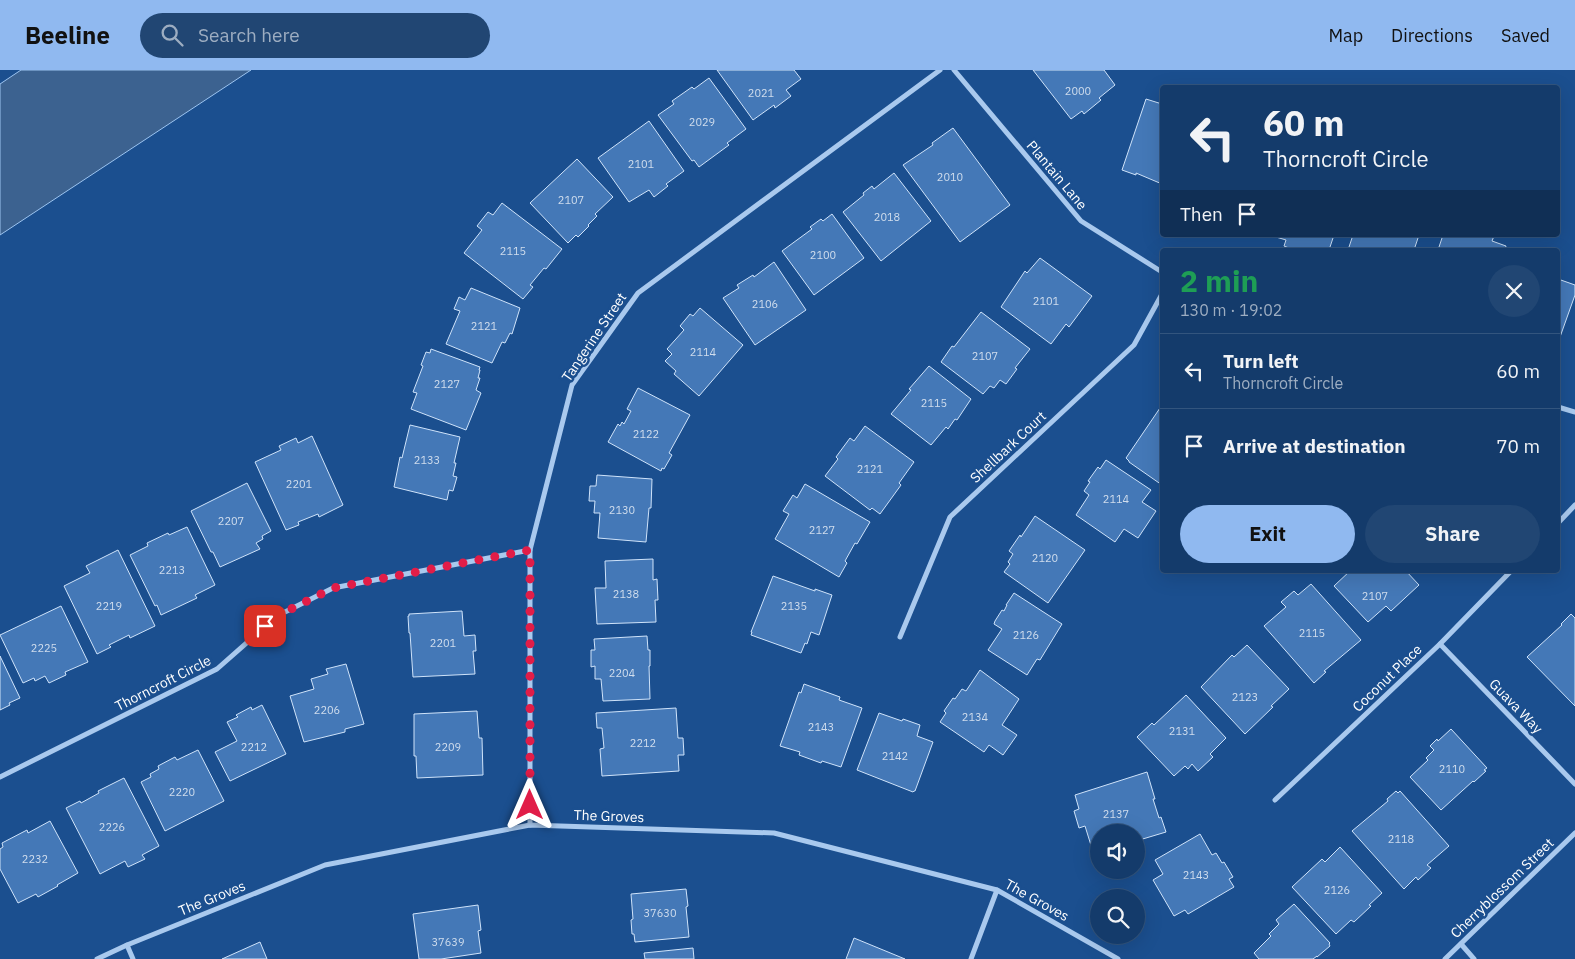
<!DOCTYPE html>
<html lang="en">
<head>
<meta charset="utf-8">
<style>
	body { margin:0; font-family:"IBM Plex Sans",sans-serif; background:#214673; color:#f1f3f6; height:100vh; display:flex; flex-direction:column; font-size:19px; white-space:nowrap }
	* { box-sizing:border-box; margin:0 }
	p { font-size:16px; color:#9dadc1 }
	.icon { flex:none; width:28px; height:28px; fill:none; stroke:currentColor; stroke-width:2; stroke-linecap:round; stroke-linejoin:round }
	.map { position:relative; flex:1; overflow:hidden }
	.details { position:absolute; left:1160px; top:178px; width:400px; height:325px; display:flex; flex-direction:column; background:#143b6b; border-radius:5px; box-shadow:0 5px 20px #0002,0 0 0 1px #33557e }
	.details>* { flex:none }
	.hud { position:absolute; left:1160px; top:15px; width:400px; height:152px; border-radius:5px; box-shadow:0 5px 20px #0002,0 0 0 1px #33557e; background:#143b6b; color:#f1f3f6; overflow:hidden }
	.buttons { position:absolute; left:1090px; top:754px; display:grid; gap:10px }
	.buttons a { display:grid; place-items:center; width:55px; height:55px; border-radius:50%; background:#143b6b; box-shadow:0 5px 20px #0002,0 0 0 1px #33557e; font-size:25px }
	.pin { position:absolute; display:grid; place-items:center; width:42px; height:42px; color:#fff; margin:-21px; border-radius:10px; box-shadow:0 2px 8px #0006 }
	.me { position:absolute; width:55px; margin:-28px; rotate:0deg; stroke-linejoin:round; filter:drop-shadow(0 0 4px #0008) }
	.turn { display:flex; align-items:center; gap:18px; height:105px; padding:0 20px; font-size:22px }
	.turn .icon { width:65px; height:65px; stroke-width:2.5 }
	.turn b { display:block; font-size:35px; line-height:42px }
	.then { display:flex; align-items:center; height:48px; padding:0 20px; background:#0003; gap:10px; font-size:19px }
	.round { display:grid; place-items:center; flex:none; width:52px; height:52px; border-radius:26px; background:#214673 }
	.overview { display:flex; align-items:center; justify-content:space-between; height:85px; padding:0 20px }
	h1 { font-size:30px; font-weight:700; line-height:38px; color:#1e9e55 }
	.primary-button { display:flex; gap:10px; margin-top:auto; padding:10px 20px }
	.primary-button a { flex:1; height:58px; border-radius:30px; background:#90b9f0; color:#111; font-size:20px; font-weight:700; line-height:58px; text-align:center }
	.primary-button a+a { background:#214673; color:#f1f3f6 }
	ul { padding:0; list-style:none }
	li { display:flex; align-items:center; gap:15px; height:75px; padding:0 20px; border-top:1px solid #33557e }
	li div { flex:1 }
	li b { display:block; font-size:19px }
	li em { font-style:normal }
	header { display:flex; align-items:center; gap:30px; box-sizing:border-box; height:70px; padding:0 25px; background:#90b9f0; color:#111 }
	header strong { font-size:24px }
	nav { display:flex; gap:28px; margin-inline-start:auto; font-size:18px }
	.search { width:350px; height:45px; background:#214673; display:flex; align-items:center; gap:12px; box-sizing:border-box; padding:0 18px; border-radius:28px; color:#9dadc1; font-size:19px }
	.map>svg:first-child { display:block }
	.water { fill:#3c6290; stroke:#9cc4f0 }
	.building { fill:#4478b7; stroke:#cfe3fa }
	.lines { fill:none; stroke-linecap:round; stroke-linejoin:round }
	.street { stroke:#a9c9ee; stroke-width:5 }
	.route { stroke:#e11d48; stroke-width:9; stroke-dasharray:0 16.2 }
	.labels { text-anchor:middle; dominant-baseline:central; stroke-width:5; stroke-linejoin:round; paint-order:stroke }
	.number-label { font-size:11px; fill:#d0dded }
	.street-label { font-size:14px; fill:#fff; stroke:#1b4f8f }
</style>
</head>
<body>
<header>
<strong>Beeline</strong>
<div class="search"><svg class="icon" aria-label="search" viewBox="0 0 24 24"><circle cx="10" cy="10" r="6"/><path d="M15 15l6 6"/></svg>Search here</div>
<nav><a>Map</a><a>Directions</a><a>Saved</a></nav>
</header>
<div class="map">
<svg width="1575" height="889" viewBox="0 0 1575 889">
	<rect width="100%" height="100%" fill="#1b4f8f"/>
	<!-- water -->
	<polygon class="water" points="21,0 251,0 0,165 0,14"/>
	<!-- building -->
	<g class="building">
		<polygon points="717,0 794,0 801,9 786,20 791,26 775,38 774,35 753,50"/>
		<polygon points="1033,0 1104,0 1115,15 1099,28 1101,30 1084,44 1082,41 1071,49"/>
		<polygon points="709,8 746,59 727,73 729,75 699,97 694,90 692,91 658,45 674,34 672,31 692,17 694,19"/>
		<polygon points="1146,29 1162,34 1162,114 1136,103 1136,105 1122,100"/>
		<polygon points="649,51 684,101 666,114 668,116 654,127 649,120 629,132 598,88"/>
		<polygon points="953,58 1010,135 960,172 903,95 933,75 932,73"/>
		<polygon points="577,89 613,127 595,144 597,146 588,155 589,156 578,167 576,165 568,173 530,133"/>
		<polygon points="894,103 931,151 881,191 843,142 864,125 863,123 872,116 874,119"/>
		<polygon points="502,133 562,179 546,199 544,198 530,215 533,217 523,229 464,183 482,160 477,156 488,142 493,145"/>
		<polygon points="832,144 864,188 814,225 782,181 812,159 810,157 821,149 823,151"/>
		<polygon points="1277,165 1334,165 1329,180 1294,180 1284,176 1286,170 1276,167"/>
		<polygon points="1353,165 1419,165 1414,180 1348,180"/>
		<polygon points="1443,165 1492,165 1494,166 1492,171 1506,176 1505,180 1438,180"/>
		<polygon points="1040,188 1092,226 1069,257 1066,254 1051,274 1001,237 1025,201 1027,203"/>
		<polygon points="774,192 806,240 755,275 723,228 739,218 737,215 753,205 754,207"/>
		<polygon points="1558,209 1575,215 1575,225 1560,267 1558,267"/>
		<polygon points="471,218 520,238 512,264 510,263 505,273 502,272 492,293 446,274 460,241 454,239 459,227 465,230"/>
		<polygon points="700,238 743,275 699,326 674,304 676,301 665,291 672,284 667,279 684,260 680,256 690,244 693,246"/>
		<polygon points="981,242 1030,279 1015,298 1017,299 1006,314 1000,310 994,318 990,316 983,324 941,292 952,276 954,277"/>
		<polygon points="431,279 480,297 479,300 480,300 478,308 480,308 476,320 481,323 466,360 411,339 417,323 413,322 423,296 421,295 426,282 430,283"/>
		<polygon points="929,296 971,329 957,350 955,349 948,359 946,357 931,375 891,344 911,320 909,319"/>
		<polygon points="638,318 690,345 669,383 672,385 664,399 662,398 661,401 608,372 618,354 620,356 622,352 624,354 631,341 627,339"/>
		<polygon points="1160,338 1162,339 1162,415 1129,392 1129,391 1126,388"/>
		<polygon points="410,355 460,367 454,393 456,393 453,406 457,407 453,421 449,420 447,430 394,417 400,387 402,388"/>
		<polygon points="865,356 914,392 899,413 901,415 880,444 872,438 870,440 825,406 838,389 836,387 850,368 854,371"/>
		<polygon points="312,366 343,435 319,447 318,444 298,452 299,455 286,460 255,392 281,380 279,376 296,368 298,373"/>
		<polygon points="1106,390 1151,420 1142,432 1156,441 1138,468 1124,459 1115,472 1076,445 1089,425 1084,421 1090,412 1088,411 1098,397 1100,399"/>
		<polygon points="597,405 652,409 651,438 649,438 646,472 598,468 600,443 594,443 595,431 589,431 590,416 596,416"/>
		<polygon points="247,413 271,461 262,466 263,469 256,473 260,479 220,497 213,482 211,482 191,441"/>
		<polygon points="805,414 870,452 857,474 855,473 845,491 847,493 839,507 775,469 789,444 783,441 793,425 797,428"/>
		<polygon points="1035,446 1085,480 1048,533 1004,502 1010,494 1008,492 1013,484 1009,481 1020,465 1021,467"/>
		<polygon points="187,457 215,515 195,525 197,528 161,545 157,535 155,536 130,485 148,476 147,473 168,463 169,465"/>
		<polygon points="118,480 155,556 130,568 129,565 109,575 111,577 97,584 64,516 90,503 86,496"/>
		<polygon points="653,489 653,510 657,509 658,530 655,530 656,552 597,554 595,518 606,518 605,491"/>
		<polygon points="1351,500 1405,500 1419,515 1391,541 1386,536 1368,552 1334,516"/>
		<polygon points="773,506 815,521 815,519 832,525 819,565 811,562 807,574 805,573 801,583 751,565 752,562 751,562 757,547"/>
		<polygon points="1311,514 1361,570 1324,601 1326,602 1314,613 1264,556 1286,537 1281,532 1294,521 1298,525"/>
		<polygon points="1014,523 1062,554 1040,590 1037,589 1027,605 988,580 1002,559 994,554 995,551 1002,540 1004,541 1007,535 1006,535"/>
		<polygon points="61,536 88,592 65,602 66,605 49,613 45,606 35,611 34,608 23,613 0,565"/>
		<polygon points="462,541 464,566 475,565 476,581 473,581 475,604 413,607 410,563 409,563 408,546 409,546 409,544"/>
		<polygon points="1571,544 1575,548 1575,636 1527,587 1562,555 1561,554"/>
		<polygon points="647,566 648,580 650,580 650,596 649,596 650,629 603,631 601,609 595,609 595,596 591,597 591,580 595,580 594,569"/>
		<polygon points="1247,575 1289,619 1271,636 1273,637 1245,664 1201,617 1232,585 1234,587"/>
		<polygon points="0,586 20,628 9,633 10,635 0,640"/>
		<polygon points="346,594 364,654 345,659 345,662 304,672 290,626 314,619 311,609 328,604 326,599"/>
		<polygon points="980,600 1019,629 1002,655 1017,665 1003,685 989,675 984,682 940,652 946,643 944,641 953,628 955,629 962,619 966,621"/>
		<polygon points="804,614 840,627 839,630 862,638 841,697 822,691 821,693 799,685 800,682 780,676 799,622 801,623"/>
		<polygon points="1186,625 1226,668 1210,684 1213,687 1198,701 1192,694 1188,699 1185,696 1174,706 1137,667 1152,653 1154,655"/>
		<polygon points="262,635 286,684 230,711 215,682 237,671 227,652 238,647 236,645 251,637 252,640"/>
		<polygon points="676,638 678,668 683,668 684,685 678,685 679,701 602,706 600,679 604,678 602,658 597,658 596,643"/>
		<polygon points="477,641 479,668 482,668 483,705 417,708 416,686 414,686 414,644"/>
		<polygon points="879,643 902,651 903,649 920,655 917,666 933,672 915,721 914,721 913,722 857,700"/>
		<polygon points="1451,659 1487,698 1484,700 1486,701 1474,712 1473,711 1441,740 1410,707 1428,690 1426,688 1434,680 1430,676 1437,669 1438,671"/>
		<polygon points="198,680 224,731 165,761 141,712 151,707 150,704 159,699 158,696 175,687 177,690"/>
		<polygon points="1147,702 1155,729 1153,729 1159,748 1161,747 1166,762 1136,771 1136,762 1099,762 1099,783 1094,785 1085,756 1079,758 1074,741 1079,739 1075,725"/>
		<polygon points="124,708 159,776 142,785 145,789 128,797 125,791 100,804 66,738 80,731 81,733 99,723 98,721"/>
		<polygon points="1396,721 1398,723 1400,721 1449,776 1427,795 1431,798 1418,810 1416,807 1404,819 1352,761 1388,731 1387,729"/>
		<polygon points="50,751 78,803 57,815 58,816 38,827 36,824 18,833 0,799 0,779 3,777 2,773 27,760 28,763"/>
		<polygon points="1200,764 1212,785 1216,783 1222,793 1224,792 1233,807 1229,809 1234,817 1188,844 1185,840 1174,846 1153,810 1163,804 1155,790"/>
		<polygon points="1340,777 1382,823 1369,835 1371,836 1354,852 1351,850 1336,864 1292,817 1322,789 1325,792"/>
		<polygon points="686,819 688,836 686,837 689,867 635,872 634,864 632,864 631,850 633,849 631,824"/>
		<polygon points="1294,834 1330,873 1329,874 1330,876 1317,887 1317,886 1313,889 1259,889 1254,883 1271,866 1269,864 1279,854 1276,850"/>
		<polygon points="478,835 481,860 478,861 481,883 441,889 419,889 413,844"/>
		<polygon points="854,868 905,889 846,889"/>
		<polygon points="260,872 267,889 222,889"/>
		<polygon points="693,878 694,889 645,889 644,883"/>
	</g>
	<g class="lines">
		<!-- street -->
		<g class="street">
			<polyline points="954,0 1081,151 1162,202"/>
			<polyline points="1558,337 1575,342"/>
			<polyline points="1558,453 1575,435"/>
			<polyline points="900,567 950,447 1134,275 1162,224"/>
			<polyline points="1440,574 1575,714"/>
			<polyline points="0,707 217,599 277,546 333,518 530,480"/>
			<polyline points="1275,730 1440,574 1512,500"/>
			<polyline points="530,755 530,480 572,315 638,223 940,0"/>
			<polyline points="1461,874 1474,889"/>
			<polyline points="127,875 133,889"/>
			<polyline points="97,889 127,875 325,795 530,755 774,763 997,820 1118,889"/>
			<polyline points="971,889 997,820"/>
			<polyline points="1445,889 1575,763"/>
		</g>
	</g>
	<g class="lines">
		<!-- route -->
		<polyline class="route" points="265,556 277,546 333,518 530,480 530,735"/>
	</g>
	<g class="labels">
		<!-- number labels -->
		<g class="number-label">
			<text x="1078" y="21">2000</text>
			<text x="761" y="23">2021</text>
			<text x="702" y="52">2029</text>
			<text x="641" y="94">2101</text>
			<text x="950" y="107">2010</text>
			<text x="571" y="130">2107</text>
			<text x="887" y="147">2018</text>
			<text x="513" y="181">2115</text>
			<text x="823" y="185">2100</text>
			<text x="1046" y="231">2101</text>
			<text x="765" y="234">2106</text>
			<text x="484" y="256">2121</text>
			<text x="703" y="282">2114</text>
			<text x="985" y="286">2107</text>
			<text x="447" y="314">2127</text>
			<text x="934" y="333">2115</text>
			<text x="646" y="364">2122</text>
			<text x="427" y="390">2133</text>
			<text x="870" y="399">2121</text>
			<text x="299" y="414">2201</text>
			<text x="1116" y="429">2114</text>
			<text x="622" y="440">2130</text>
			<text x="231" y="451">2207</text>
			<text x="822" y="460">2127</text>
			<text x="1045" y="488">2120</text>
			<text x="172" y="500">2213</text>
			<text x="626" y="524">2138</text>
			<text x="1375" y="526">2107</text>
			<text x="109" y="536">2219</text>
			<text x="794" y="536">2135</text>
			<text x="1312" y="563">2115</text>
			<text x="1026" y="565">2126</text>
			<text x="443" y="573">2201</text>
			<text x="44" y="578">2225</text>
			<text x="622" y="603">2204</text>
			<text x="1245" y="627">2123</text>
			<text x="327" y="640">2206</text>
			<text x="975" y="647">2134</text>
			<text x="821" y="657">2143</text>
			<text x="1182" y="661">2131</text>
			<text x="643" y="673">2212</text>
			<text x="254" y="677">2212</text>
			<text x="448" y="677">2209</text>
			<text x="895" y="686">2142</text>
			<text x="1452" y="699">2110</text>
			<text x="182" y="722">2220</text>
			<text x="1116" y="744">2137</text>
			<text x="112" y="757">2226</text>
			<text x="1401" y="769">2118</text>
			<text x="35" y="789">2232</text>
			<text x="1196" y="805">2143</text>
			<text x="1337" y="820">2126</text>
			<text x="660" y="843">37630</text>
			<text x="448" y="872">37639</text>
		</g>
		<!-- street labels -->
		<g class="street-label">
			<text transform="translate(1057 105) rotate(50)">Plantain Lane</text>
			<text transform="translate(594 267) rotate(-56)">Tangerine Street</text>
			<text transform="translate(1008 377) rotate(-43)">Shellbark Court</text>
			<text transform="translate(1387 608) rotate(-44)">Coconut Place</text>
			<text transform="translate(163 613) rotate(-27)">Thorncroft Circle</text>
			<text transform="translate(1516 636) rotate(46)">Guava Way</text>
			<text transform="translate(609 746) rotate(2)">The Groves</text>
			<text transform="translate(1502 818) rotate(-44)">Cherryblossom Street</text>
			<text transform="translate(212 828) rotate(-22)">The Groves</text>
			<text transform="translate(1037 830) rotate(29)">The Groves</text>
		</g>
	</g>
</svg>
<div class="buttons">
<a><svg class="icon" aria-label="sound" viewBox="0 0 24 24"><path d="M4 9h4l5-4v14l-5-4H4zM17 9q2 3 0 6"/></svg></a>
<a><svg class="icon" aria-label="search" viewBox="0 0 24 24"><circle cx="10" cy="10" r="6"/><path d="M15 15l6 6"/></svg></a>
</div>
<div class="pin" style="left:265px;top:556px;background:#d93025"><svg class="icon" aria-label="arrive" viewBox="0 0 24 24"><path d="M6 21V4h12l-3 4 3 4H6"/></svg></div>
<svg class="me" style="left:530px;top:735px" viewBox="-20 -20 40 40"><path d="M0-17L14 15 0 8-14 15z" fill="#e11d48" stroke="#fff" stroke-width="4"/></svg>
<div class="hud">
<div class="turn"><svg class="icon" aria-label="left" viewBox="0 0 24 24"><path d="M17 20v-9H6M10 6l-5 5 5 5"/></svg><div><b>60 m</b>Thorncroft Circle</div></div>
<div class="then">Then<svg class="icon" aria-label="arrive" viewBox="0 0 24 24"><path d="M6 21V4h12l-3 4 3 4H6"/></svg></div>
</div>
<section class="details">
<div class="overview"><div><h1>2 min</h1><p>130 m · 19:02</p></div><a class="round"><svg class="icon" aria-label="close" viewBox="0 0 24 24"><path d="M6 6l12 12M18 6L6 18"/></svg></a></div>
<ul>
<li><svg class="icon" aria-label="left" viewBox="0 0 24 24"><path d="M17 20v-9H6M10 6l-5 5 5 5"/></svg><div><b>Turn left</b><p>Thorncroft Circle</p></div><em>60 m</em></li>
<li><svg class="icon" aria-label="arrive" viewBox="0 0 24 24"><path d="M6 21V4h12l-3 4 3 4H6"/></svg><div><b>Arrive at destination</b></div><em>70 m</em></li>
</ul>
<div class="primary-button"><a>Exit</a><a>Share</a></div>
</section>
</div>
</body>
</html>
